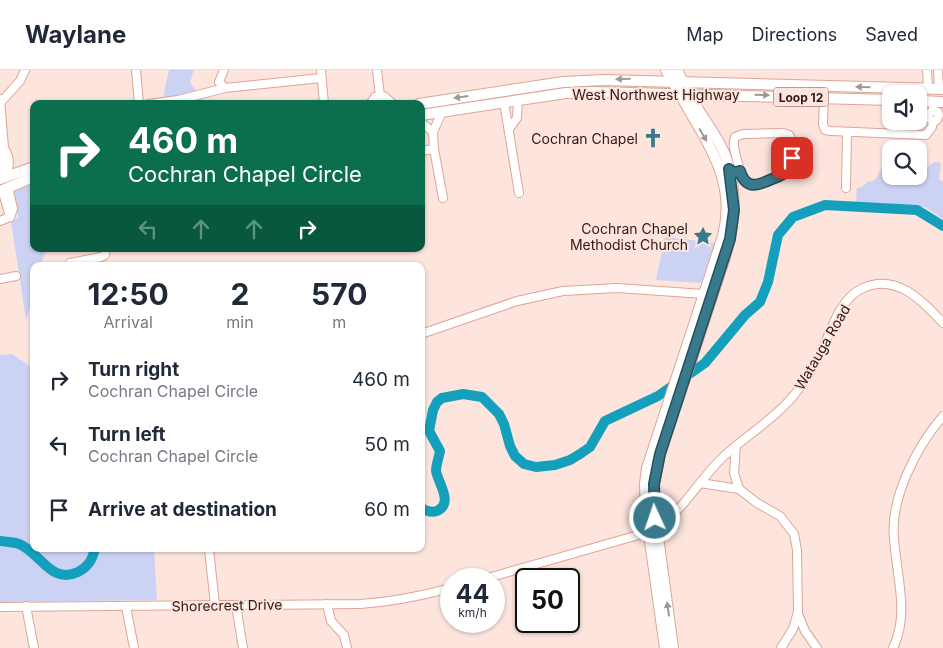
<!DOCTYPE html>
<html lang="en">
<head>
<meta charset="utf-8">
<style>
	body { margin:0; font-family:Inter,sans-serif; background:#f6f6f7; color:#1f2937; height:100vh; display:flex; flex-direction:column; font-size:19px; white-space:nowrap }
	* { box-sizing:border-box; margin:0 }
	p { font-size:16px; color:#747a83 }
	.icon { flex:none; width:28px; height:28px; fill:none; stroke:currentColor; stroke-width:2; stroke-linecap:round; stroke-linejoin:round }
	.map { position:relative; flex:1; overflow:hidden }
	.drawer { position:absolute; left:30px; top:192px; width:395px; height:290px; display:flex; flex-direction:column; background:#fff; border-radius:10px; box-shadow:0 1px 4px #0004 }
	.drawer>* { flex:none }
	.top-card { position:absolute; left:30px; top:30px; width:395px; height:152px; border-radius:10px; box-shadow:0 1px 4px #0004; background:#0b6e4f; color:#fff; overflow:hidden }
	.buttons { position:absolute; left:882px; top:15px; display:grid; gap:10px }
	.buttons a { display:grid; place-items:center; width:45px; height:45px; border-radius:10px; background:#fff; box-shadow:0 1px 4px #0004; font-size:25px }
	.speed { position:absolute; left:440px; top:498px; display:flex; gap:10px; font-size:25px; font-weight:700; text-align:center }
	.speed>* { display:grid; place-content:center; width:65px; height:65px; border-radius:50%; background:#fff; box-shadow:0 1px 4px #0004; line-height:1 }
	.speed small { font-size:12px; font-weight:400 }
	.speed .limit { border:2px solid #111; border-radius:8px; background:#fff; color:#111 }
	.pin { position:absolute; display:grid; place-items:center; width:42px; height:42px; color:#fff; margin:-21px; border-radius:10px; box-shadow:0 2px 8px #0006 }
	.me { position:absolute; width:55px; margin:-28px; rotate:357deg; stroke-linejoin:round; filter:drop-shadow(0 0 4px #0008) }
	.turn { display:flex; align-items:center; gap:18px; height:105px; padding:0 15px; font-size:22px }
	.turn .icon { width:65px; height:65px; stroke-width:2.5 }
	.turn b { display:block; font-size:35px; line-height:42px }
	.lanes { display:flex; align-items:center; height:48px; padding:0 15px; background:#0003; justify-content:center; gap:25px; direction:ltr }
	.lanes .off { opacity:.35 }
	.eta { display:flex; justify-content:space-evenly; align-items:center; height:85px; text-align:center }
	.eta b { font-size:30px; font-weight:700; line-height:35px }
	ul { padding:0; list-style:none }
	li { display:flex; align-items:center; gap:15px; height:65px; padding:0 15px }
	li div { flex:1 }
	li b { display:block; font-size:19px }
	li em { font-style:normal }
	header { display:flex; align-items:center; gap:30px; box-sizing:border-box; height:70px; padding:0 25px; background:#fff; border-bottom:1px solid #e0e1e3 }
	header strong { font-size:24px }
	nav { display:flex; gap:28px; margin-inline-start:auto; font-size:18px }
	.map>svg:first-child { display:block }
	.green { fill:#ccd2f3 }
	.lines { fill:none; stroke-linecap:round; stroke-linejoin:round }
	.river { stroke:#14a0bc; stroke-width:10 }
	.minor-casing { stroke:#dda594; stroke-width:10 }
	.major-casing { stroke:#dda594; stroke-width:12 }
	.minor { stroke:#fff; stroke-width:8 }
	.major { stroke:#fff; stroke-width:10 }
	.oneway { fill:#a19895 }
	.route-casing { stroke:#244f5a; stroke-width:12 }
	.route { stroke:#387a8b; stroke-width:9 }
	.labels { text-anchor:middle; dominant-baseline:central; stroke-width:4; stroke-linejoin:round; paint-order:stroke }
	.shield { fill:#fde5de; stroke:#6c5650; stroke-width:1 }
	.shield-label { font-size:12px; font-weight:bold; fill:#2e1913 }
	.street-label { font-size:14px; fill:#2e1913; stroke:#fde5de }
	.poi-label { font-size:14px; fill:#2e1913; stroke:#fde5de; text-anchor:end }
</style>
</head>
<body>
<header>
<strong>Waylane</strong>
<nav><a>Map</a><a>Directions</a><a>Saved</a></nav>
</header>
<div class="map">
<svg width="943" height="578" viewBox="0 0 943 578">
	<rect width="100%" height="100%" fill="#fde5de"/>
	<!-- green -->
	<g class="green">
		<polygon points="169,0 194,0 190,12 203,30 204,34 164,34 164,22"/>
		<polygon points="891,91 891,106 919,106 919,101 923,100 934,92 941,93 939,110 943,111 943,149 925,137 880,137 856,134 857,118 862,117 867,112 875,110 885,92"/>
		<polygon points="34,113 34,179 49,179 44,185 41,196 34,196 34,226 26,250 11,151 18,148 14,122"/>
		<polygon points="665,167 715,173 701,213 656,210"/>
		<polygon points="12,284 34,299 34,479 154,479 157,530 0,532 0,285"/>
	</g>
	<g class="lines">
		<!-- river -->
		<g class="river">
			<path d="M421,438C426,441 431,443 437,441C454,433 438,413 436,401C436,395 439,387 440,381L429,361L433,340L437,332L442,328L463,324L482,327L499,344L504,354L510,376L515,386L524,394L536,397L555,395L570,390L580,384L590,377L605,351L658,326L705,293L745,245L760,232L768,212L778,165L793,147L825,135L917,140L943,156"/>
			<path d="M0,471C6,472 14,472 19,474C40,482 51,515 78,502C88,497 92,490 95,479"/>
		</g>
		<defs>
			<g id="minor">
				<polyline points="136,0 139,34"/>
				<polyline points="224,0 219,12 225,18"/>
				<polyline points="321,0 324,34"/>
				<polyline points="377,0 380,26"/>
				<polyline points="927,0 928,19"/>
				<polyline points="938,0 939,19"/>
				<polyline points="380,26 384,26 393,34"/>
				<polyline points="824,27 823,54 825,60 831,61 926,65 932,57 933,52"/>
				<path d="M0,29L4,78C10,87 10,97 6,106"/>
				<polyline points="933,31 933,41 929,43 928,47 933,52 937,50 939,45 938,42 933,41"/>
				<polyline points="504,32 519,123"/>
				<polyline points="0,33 20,11 25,0"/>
				<polyline points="149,34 178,30 225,18 321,8"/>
				<polyline points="370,34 375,27 380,26"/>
				<polyline points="442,42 433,62 434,79 443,128"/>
				<polyline points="421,52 433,62"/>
				<polyline points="509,59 517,48 518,30"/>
				<path d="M780,63C783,63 786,63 789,65C794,71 793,93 790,99C783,104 776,108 769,111C746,121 742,110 737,90C735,82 732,74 735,67L743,64Z"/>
				<path d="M4,78C0,86 2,98 6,106"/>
				<polyline points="421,81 434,79"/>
				<polyline points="8,117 4,126 10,147"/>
				<polyline points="8,117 13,139 10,147"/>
				<polyline points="846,118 847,62"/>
				<polyline points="0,151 10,147"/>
				<polyline points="70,193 101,187 105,185 106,179"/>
				<polyline points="0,209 16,206"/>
				<polyline points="421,264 517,231 563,221 617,218 704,224"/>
				<polyline points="736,376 734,403 739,419"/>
				<polyline points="700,413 739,419 757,433 780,446 794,464 797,480 798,542 793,559 781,578"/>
				<polyline points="209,479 215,535"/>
				<path d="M484,509L642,464C648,461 656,459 662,454C686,436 701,408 723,387C749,363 780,346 801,316C809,305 816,293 822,280C832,259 839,229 863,218C896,203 922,230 943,253"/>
				<polyline points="327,534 331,551 344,565 347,578"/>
				<polyline points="236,535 243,578"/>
				<polyline points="26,536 34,578"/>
				<polyline points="126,536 134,578"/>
				<path d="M0,537L360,534C391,532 421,526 451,518"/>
				<polyline points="798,544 805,561 817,578"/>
				<path d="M893,578C910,544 896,504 894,468C890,428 917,376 943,346"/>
			</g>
			<g id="major">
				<polyline points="919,31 943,32"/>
				<polyline points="419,34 563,12 604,10 943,19"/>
				<polyline points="421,45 566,23 592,22 891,30"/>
				<polyline points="0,109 34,97"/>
				<polyline points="0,121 34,107"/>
				<path d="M665,578L646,443L645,414L647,398L723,166C735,120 716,85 693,47C684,31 675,16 666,0"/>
				<path d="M673,578L654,437V414L660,384L726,184C735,152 737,116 725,85C717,65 703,49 693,31C687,21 682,10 677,0"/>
			</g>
		</defs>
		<!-- minor casing -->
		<use href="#minor" class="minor-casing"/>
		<!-- major casing -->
		<use href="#major" class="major-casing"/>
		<!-- minor -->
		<use href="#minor" class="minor"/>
		<!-- major -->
		<use href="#major" class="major"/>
	</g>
	<!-- one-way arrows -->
	<defs><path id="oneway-solid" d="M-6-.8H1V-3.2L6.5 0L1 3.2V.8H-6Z" transform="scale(1.25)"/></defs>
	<g class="oneway">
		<use href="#oneway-solid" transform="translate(623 9) rotate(179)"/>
		<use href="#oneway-solid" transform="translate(863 17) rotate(-178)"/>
		<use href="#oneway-solid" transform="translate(762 25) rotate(2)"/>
		<use href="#oneway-solid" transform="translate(461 27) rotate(172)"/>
		<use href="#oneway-solid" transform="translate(703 65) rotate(59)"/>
		<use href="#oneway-solid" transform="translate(668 539) rotate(-98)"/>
	</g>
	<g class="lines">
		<defs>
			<path id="route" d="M655,448L654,414L660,384L730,169L734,140L729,99L734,103L740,101C746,120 757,116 772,109C778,107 785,104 789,99C792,96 792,92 792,88"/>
		</defs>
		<!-- route casing -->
		<use href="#route" class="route-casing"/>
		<!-- route -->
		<use href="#route" class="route"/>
	</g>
	<!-- icons -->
	<defs>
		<symbol id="church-bare" viewBox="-9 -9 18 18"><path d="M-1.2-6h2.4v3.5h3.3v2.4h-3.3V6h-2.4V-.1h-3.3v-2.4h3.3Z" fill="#387a8b" stroke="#fde5de" stroke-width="2.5" paint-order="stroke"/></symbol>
		<symbol id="sight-bare" viewBox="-9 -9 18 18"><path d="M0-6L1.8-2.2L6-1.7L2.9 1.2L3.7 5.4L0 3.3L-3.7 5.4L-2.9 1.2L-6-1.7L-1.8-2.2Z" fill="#387a8b" stroke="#fde5de" stroke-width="2.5" paint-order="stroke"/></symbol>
	</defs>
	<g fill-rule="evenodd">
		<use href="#church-bare" x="639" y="54" width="28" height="28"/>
		<use href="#sight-bare" x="689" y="152" width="28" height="28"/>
	</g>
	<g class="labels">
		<!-- shield labels -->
		<rect class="shield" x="773.5" y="17.5" width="55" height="19" rx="4"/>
		<g class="shield-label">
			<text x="801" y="27">Loop 12</text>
		</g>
		<!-- street labels -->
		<g class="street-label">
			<text x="656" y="24">West Northwest Highway</text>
			<text transform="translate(822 277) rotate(-60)">Watauga Road</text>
			<text transform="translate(227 535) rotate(-1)">Shorecrest Drive</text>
		</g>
		<!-- poi labels -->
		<g class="poi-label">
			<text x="638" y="68">Cochran Chapel</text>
			<text x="688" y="158">Cochran Chapel<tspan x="688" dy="16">Methodist Church</tspan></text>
		</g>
	</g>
</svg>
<div class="buttons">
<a><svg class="icon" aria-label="sound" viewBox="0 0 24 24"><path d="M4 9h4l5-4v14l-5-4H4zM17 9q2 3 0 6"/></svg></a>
<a><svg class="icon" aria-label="search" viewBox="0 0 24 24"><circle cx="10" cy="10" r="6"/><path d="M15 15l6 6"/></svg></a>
</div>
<div class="speed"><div>44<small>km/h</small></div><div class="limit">50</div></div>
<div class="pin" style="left:792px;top:88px;background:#d93025"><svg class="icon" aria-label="arrive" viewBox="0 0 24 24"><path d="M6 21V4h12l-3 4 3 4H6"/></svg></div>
<svg class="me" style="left:655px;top:448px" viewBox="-20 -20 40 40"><circle r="17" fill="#387a8b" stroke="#fff" stroke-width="3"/><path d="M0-11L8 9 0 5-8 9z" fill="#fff"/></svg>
<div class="top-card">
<div class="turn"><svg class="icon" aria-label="right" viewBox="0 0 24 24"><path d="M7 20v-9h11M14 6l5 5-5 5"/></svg><div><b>460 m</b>Cochran Chapel Circle</div></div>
<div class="lanes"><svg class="icon off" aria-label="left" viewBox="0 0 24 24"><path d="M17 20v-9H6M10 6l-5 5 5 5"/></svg><svg class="icon off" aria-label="ahead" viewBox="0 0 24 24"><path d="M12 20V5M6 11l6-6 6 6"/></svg><svg class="icon off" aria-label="ahead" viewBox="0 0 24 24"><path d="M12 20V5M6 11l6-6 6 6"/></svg><svg class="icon" aria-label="right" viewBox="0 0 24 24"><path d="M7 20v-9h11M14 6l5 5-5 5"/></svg></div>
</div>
<section class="drawer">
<div class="eta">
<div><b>12:50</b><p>Arrival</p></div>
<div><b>2</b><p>min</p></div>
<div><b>570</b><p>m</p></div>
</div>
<ul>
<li><svg class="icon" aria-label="right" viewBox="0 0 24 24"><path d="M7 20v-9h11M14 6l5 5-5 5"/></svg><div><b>Turn right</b><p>Cochran Chapel Circle</p></div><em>460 m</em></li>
<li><svg class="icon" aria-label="left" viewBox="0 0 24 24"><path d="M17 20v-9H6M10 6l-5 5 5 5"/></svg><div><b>Turn left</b><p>Cochran Chapel Circle</p></div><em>50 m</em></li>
<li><svg class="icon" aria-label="arrive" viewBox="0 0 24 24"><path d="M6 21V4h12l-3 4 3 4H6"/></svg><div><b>Arrive at destination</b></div><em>60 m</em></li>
</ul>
</section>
</div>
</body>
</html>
